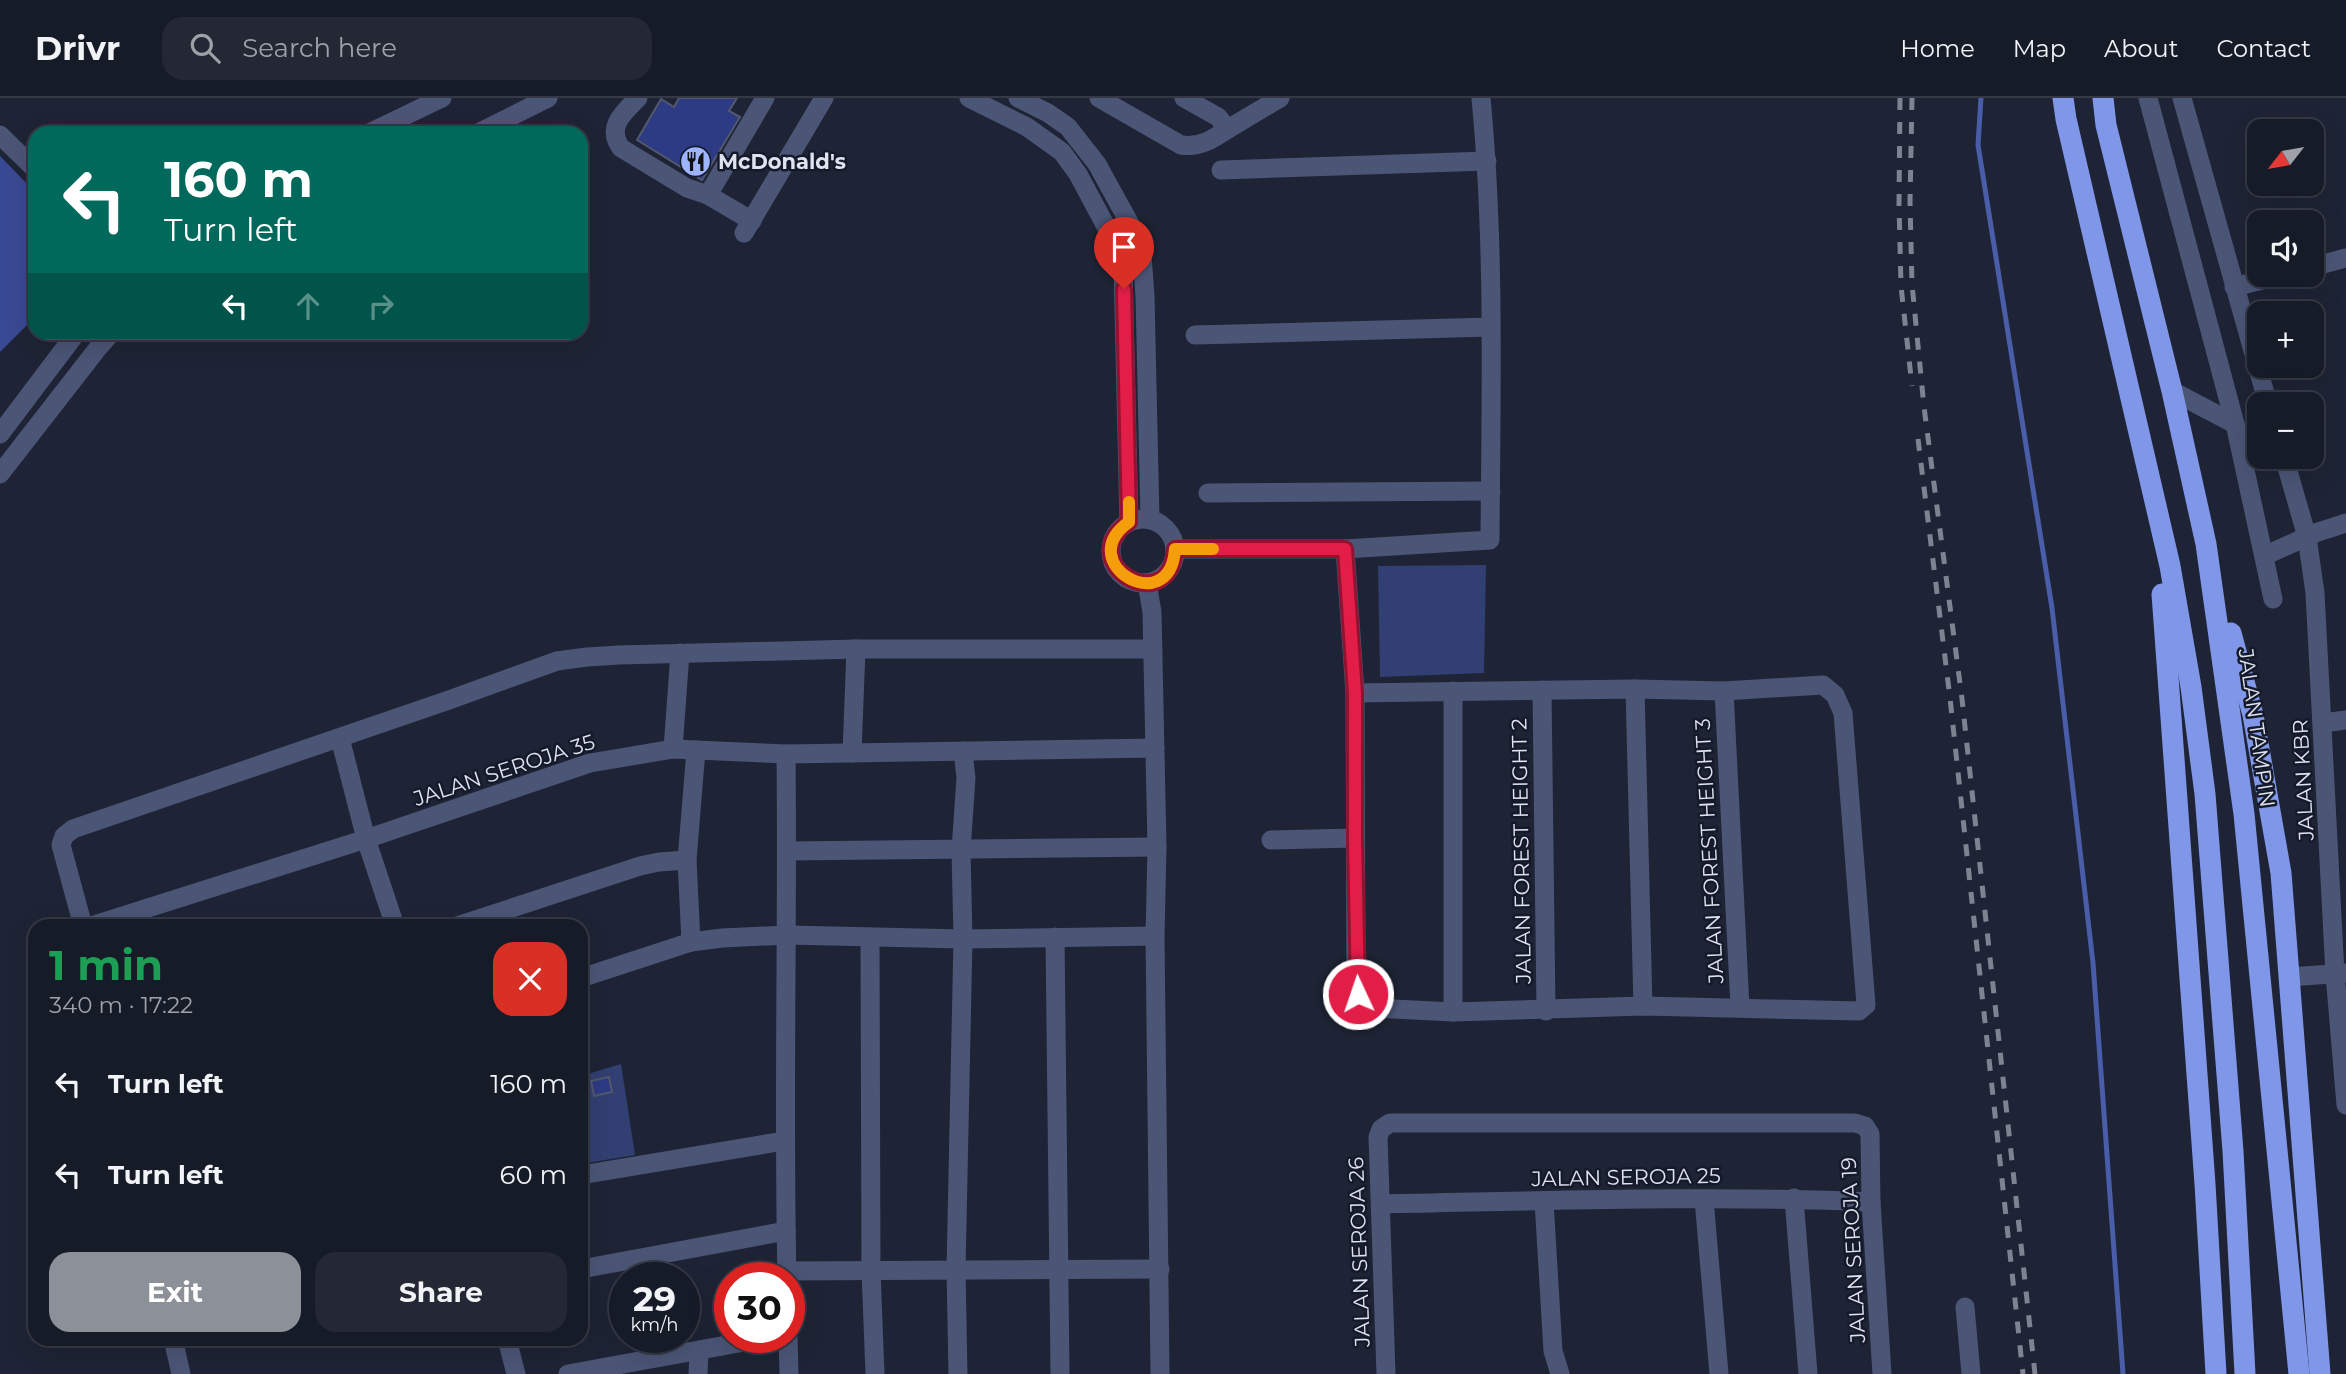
<!DOCTYPE html>
<html lang="en">
<head>
<meta charset="utf-8">
<style>
	body { margin:0; font-family:Montserrat,sans-serif; background:#232834; color:#f1f3f6; height:100vh; display:flex; flex-direction:column; font-size:26px; white-space:nowrap }
	* { box-sizing:border-box; margin:0 }
	p { font-size:23px; color:#9ea1a8 }
	.icon { flex:none; width:38px; height:38px; fill:none; stroke:currentColor; stroke-width:2; stroke-linecap:round; stroke-linejoin:round }
	.map { position:relative; flex:1; overflow:hidden }
	.drawer { position:absolute; left:28px; top:821px; width:560px; height:427px; display:flex; flex-direction:column; background:#161b28; border-radius:21px; box-shadow:0 7px 28px #0002,0 0 0 2px #353945 }
	.drawer>* { flex:none }
	.banner { position:absolute; left:28px; top:28px; width:560px; height:214px; border-radius:21px; box-shadow:0 7px 28px #0002,0 0 0 2px #353945; background:#00695c; color:#fff; overflow:hidden }
	.needle { width:46px; rotate:239deg }
	.fabs { position:absolute; left:2247px; top:21px; display:grid; gap:14px }
	.fabs a { display:grid; place-items:center; width:77px; height:77px; border-radius:14px; background:#161b28; box-shadow:0 7px 28px #0002,0 0 0 2px #353945; font-size:35px }
	.speed { position:absolute; left:609px; top:1164px; display:flex; gap:14px; font-size:35px; font-weight:700; text-align:center }
	.speed>* { display:grid; place-content:center; width:91px; height:91px; border-radius:50%; background:#161b28; box-shadow:0 7px 28px #0002,0 0 0 2px #353945; line-height:1 }
	.speed small { font-size:18px; font-weight:400 }
	.speed .limit { border:10px solid #d22; background:#fff; color:#111 }
	.pin { position:absolute; display:grid; place-items:center; width:60px; height:60px; color:#fff; margin:-72px -30px; border-radius:50% 50% 50% 0; rotate:-45deg; box-shadow:0 0 7px #0007 }
	.pin .icon { rotate:45deg }
	.me { position:absolute; width:77px; margin:-38px; rotate:357deg; stroke-linejoin:round; filter:drop-shadow(0 0 5px #0008) }
	.turn { display:flex; align-items:center; gap:24px; height:147px; padding:0 21px; font-size:32px }
	.turn .icon { width:91px; height:91px; stroke-width:2.5 }
	.turn b { display:block; font-size:49px; line-height:60px }
	.lanes { display:flex; align-items:center; height:66px; padding:0 21px; background:#0003; justify-content:center; gap:35px; direction:ltr }
	.lanes .off { opacity:.35 }
	.round { display:grid; place-items:center; flex:none; width:74px; height:74px; border-radius:21px; background:#232834 }
	.head { display:flex; align-items:center; justify-content:space-between; height:119px; padding:0 21px }
	h1 { font-size:42px; font-weight:700; line-height:52px; color:#1e9e55 }
	.primary-button { display:flex; gap:14px; margin-top:auto; padding:14px 21px }
	.primary-button a { flex:1; height:80px; border-radius:21px; background:#8c9099; color:#fff; font-size:28px; font-weight:700; line-height:80px; text-align:center }
	.primary-button a+a { background:#232834; color:#f1f3f6 }
	ul { padding:0; list-style:none }
	li { display:flex; align-items:center; gap:21px; height:91px; padding:0 21px }
	li div { flex:1 }
	li b { display:block; font-size:26px }
	li em { font-style:normal }
	header { display:flex; align-items:center; gap:42px; box-sizing:border-box; height:98px; padding:0 35px; background:#161b28; border-bottom:2px solid #353945 }
	header strong { font-size:33px }
	nav { display:flex; gap:38px; margin-inline-start:auto; font-size:24px }
	.search { width:490px; height:63px; background:#232834; display:flex; align-items:center; gap:18px; box-sizing:border-box; padding:0 24px; border-radius:21px; color:#9ea1a8; font-size:26px }
	.map>svg:first-child { display:block }
	.green { fill:#323f72 }
	.forest { fill:#394a94 }
	.lines { fill:none; stroke-linecap:round; stroke-linejoin:round }
	.stream { stroke:#4a5da9; stroke-width:5 }
	.building { fill:#2d3b85; stroke:#52586c; stroke-width:2 }
	.minor { stroke:#4b5576; stroke-width:19 }
	.highway { stroke:#8097e9; stroke-width:21 }
	.rail { stroke:#7e8392; stroke-width:5; stroke-dasharray:12 12; stroke-linecap:butt }
	.route-casing { stroke:#92132f; stroke-width:18 }
	.route { stroke:#e11d48; stroke-width:12 }
	.slow { stroke:#f59e0b; stroke-width:12 }
	.labels { text-anchor:middle; dominant-baseline:central; stroke-width:5; stroke-linejoin:round; paint-order:stroke }
	.poi-label { font-size:21px; font-weight:bold; fill:#dfe3ef; stroke:#151a2b; text-anchor:start }
	.street-label { font-size:21px; fill:#dfe3ef; stroke:#151a2b }
</style>
</head>
<body>
<header>
<strong>Drivr</strong>
<div class="search"><svg class="icon" aria-label="search" viewBox="0 0 24 24"><circle cx="10" cy="10" r="6"/><path d="M15 15l6 6"/></svg>Search here</div>
<nav><a>Home</a><a>Map</a><a>About</a><a>Contact</a></nav>
</header>
<div class="map">
<svg width="2346" height="1276" viewBox="0 0 2346 1276">
	<rect width="100%" height="100%" fill="#1e2435"/>
	<!-- green -->
	<g class="green">
		<polygon points="1486,467 1484,575 1380,579 1378,468"/>
		<polygon points="621,966 635,1057 581,1066 581,978"/>
	</g>
	<!-- forest -->
	<polygon class="forest" points="0,58 35,94 35,219 0,254"/>
	<g class="lines">
		<!-- stream -->
		<polyline class="stream" points="1981,0 1978,47 2052,510 2093,865 2123,1276"/>
	</g>
	<!-- building -->
	<g class="building">
		<polygon points="679,0 737,0 729,13 740,19 702,82 637,42 661,1 674,9"/>
		<polygon points="609,979 612,994 594,998 591,983"/>
	</g>
	<g class="lines">
		<!-- minor -->
		<g class="minor">
			<path d="M638,0C623,15 606,29 621,50L687,90L708,97L752,123"/>
			<polyline points="969,0 1027,29 1062,54 1078,76 1118,151 1123,170 1124,212 1129,424"/>
			<polyline points="1018,0 1048,15 1068,29 1097,66 1136,137 1142,157 1145,198 1150,422"/>
			<path d="M1099,0L1181,47C1200,50 1213,41 1228,31L1218,19L1184,0"/>
			<polyline points="2148,0 2235,326 2273,501"/>
			<polyline points="2182,0 2268,306"/>
			<polyline points="1228,31 1280,0"/>
			<polyline points="369,35 442,0"/>
			<polyline points="478,35 548,0"/>
			<polyline points="0,37 35,71"/>
			<polyline points="1221,72 1487,63"/>
			<polyline points="708,97 765,0"/>
			<polyline points="744,135 824,0"/>
			<polyline points="2312,169 2346,160"/>
			<polyline points="2234,189 2282,177"/>
			<polyline points="1195,237 1491,229"/>
			<polyline points="2172,293 2235,326"/>
			<polyline points="0,336 77,234"/>
			<polyline points="2284,359 2307,439 2315,495 2335,876 2346,1007"/>
			<polyline points="0,376 98,250 112,234"/>
			<polyline points="1208,395 1491,393"/>
			<circle cx="1143" cy="453" r="32"/>
			<path d="M1175,451H1345L1490,442C1491,295 1495,147 1481,0"/>
			<polyline points="1345,451 1355,595 1356,888 1362,903 1374,910 1453,914 1643,908 1859,913 1866,907 1843,615 1835,597 1823,587 1724,593 1635,591 1355,595"/>
			<polyline points="2264,458 2315,435 2346,425"/>
			<polyline points="1147,485 1152,514 1157,749 1155,838 1160,1276"/>
			<polyline points="1635,591 1643,908"/>
			<polyline points="1542,592 1546,913"/>
			<polyline points="1724,593 1740,909"/>
			<polyline points="2323,625 2346,622"/>
			<polyline points="340,640 366,741 395,828"/>
			<polyline points="673,651 680,555"/>
			<polyline points="852,655 856,551"/>
			<path d="M786,656C788,831 783,1005 787,1180"/>
			<polyline points="1271,742 1355,740"/>
			<polyline points="787,753 1157,749"/>
			<polyline points="83,828 61,747 64,738 73,731 449,602 557,563 587,559 619,557 856,551 1153,551"/>
			<polyline points="91,828 366,741 590,665 673,651 786,656 1155,650"/>
			<polyline points="457,828 640,768 659,764 687,762"/>
			<polyline points="870,839 871,1173 875,1276"/>
			<polyline points="1055,839 1060,1276"/>
			<polyline points="691,844 687,762 696,652"/>
			<polyline points="2289,879 2346,875"/>
			<polyline points="581,880 691,844 722,840 788,837 963,841 1155,838"/>
			<polyline points="1453,914 1453,593"/>
			<polyline points="581,1077 784,1043"/>
			<polyline points="1794,1100 1808,1276"/>
			<polyline points="1704,1101 1719,1276"/>
			<polyline points="1544,1103 1553,1253 1560,1276"/>
			<path d="M1382,1106C1545,1103 1708,1097 1871,1104"/>
			<polyline points="581,1171 786,1133"/>
			<polyline points="787,1173 1160,1171"/>
			<polyline points="1965,1209 1971,1276"/>
			<polyline points="788,1239 789,1276"/>
			<polyline points="173,1241 181,1276"/>
			<polyline points="507,1241 516,1276"/>
			<polyline points="568,1276 771,1239"/>
			<polyline points="698,1276 699,1252"/>
			<polyline points="958,1276 956,1172 963,841 961,752 966,680 963,653"/>
			<polyline points="1386,1276 1378,1039 1381,1031 1390,1025 1855,1025 1865,1028 1870,1036 1871,1104 1882,1276"/>
		</g>
		<!-- highway -->
		<g class="highway">
			<polyline points="2063,0 2066,21 2170,468 2191,589 2205,696 2233,1053 2245,1276"/>
			<polyline points="2103,0 2106,27 2172,293 2206,446 2244,716 2299,1276"/>
			<polyline points="2162,496 2205,1086 2216,1276"/>
			<polyline points="2231,535 2253,617 2281,775 2320,1276"/>
		</g>
		<!-- rail -->
		<g class="rail">
			<polyline points="1900,0 1899,106 1901,188 1912,288"/>
			<polyline points="1912,0 1910,104 1912,186 1924,309 1962,601 2035,1276"/>
			<polyline points="1918,341 1950,600 2023,1276"/>
		</g>
	</g>
	<g class="lines">
		<defs>
			<path id="route" d="M1124,191L1129,424C1071,465 1170,523 1175,451H1345L1355,595V740L1358,896"/>
		</defs>
		<!-- route casing -->
		<use href="#route" class="route-casing"/>
		<!-- route -->
		<use href="#route" class="route"/>
		<!-- slow -->
		<path class="slow" d="M1129,404V424C1071,465 1170,523 1175,451H1213"/>
	</g>
	<!-- icons -->
	<defs>
		<symbol id="restaurant-disc" viewBox="-11 -11 22 22"><circle r="9.5" fill="#9eb4fd" stroke="#151a2b"/><path d="M-5-6h1v4h1v-4h1v4h1v-4h1v5L-1.5 .5V6h-2V.5L-5-1ZM5-6V6H3V1.5H1.5Q1.5-4 5-6Z" fill="#111"/></symbol>
	</defs>
	<g fill-rule="evenodd">
		<use href="#restaurant-disc" x="678" y="46" width="35" height="35"/>
	</g>
	<g class="labels">
		<!-- poi labels -->
		<g class="poi-label">
			<text x="718" y="63">McDonald's</text>
		</g>
		<!-- street labels -->
		<g class="street-label">
			<text transform="translate(2257 630) rotate(82)">JALAN TAMPIN</text>
			<text transform="translate(504 672) rotate(-18)">JALAN SEROJA 35</text>
			<text transform="translate(2303 682) rotate(-93)">JALAN KBR</text>
			<text transform="translate(1521 753) rotate(-91)">JALAN FOREST HEIGHT 2</text>
			<text transform="translate(1709 753) rotate(-93)">JALAN FOREST HEIGHT 3</text>
			<text transform="translate(1626 1079) rotate(-1)">JALAN SEROJA 25</text>
			<text transform="translate(1853 1152) rotate(-93)">JALAN SEROJA 19</text>
			<text transform="translate(1359 1154) rotate(-92)">JALAN SEROJA 26</text>
		</g>
	</g>
</svg>
<div class="fabs">
<a><svg class="needle" viewBox="-14 -14 28 28"><path d="M0-13l5 13h-10z" fill="#e53935"/><path d="M0 13l5-13h-10z" fill="#9ea1a8"/></svg></a>
<a><svg class="icon" aria-label="sound" viewBox="0 0 24 24"><path d="M4 9h4l5-4v14l-5-4H4zM17 9q2 3 0 6"/></svg></a>
<a>+</a>
<a>−</a>
</div>
<div class="speed"><div>29<small>km/h</small></div><div class="limit">30</div></div>
<div class="pin" style="left:1124px;top:191px;background:#d93025"><svg class="icon" aria-label="arrive" viewBox="0 0 24 24"><path d="M6 21V4h12l-3 4 3 4H6"/></svg></div>
<svg class="me" style="left:1358px;top:896px" viewBox="-20 -20 40 40"><circle r="17" fill="#e11d48" stroke="#fff" stroke-width="3"/><path d="M0-11L8 9 0 5-8 9z" fill="#fff"/></svg>
<div class="banner">
<div class="turn"><svg class="icon" aria-label="left" viewBox="0 0 24 24"><path d="M17 20v-9H6M10 6l-5 5 5 5"/></svg><div><b>160 m</b>Turn left</div></div>
<div class="lanes"><svg class="icon" aria-label="left" viewBox="0 0 24 24"><path d="M17 20v-9H6M10 6l-5 5 5 5"/></svg><svg class="icon off" aria-label="ahead" viewBox="0 0 24 24"><path d="M12 20V5M6 11l6-6 6 6"/></svg><svg class="icon off" aria-label="right" viewBox="0 0 24 24"><path d="M7 20v-9h11M14 6l5 5-5 5"/></svg></div>
</div>
<section class="drawer">
<div class="head"><div><h1>1 min</h1><p>340 m · 17:22</p></div><a class="round" style="background:#d93025;color:#fff"><svg class="icon" aria-label="close" viewBox="0 0 24 24"><path d="M6 6l12 12M18 6L6 18"/></svg></a></div>
<ul>
<li><svg class="icon" aria-label="left" viewBox="0 0 24 24"><path d="M17 20v-9H6M10 6l-5 5 5 5"/></svg><div><b>Turn left</b></div><em>160 m</em></li>
<li><svg class="icon" aria-label="left" viewBox="0 0 24 24"><path d="M17 20v-9H6M10 6l-5 5 5 5"/></svg><div><b>Turn left</b></div><em>60 m</em></li>
</ul>
<div class="primary-button"><a>Exit</a><a>Share</a></div>
</section>
</div>
</body>
</html>
